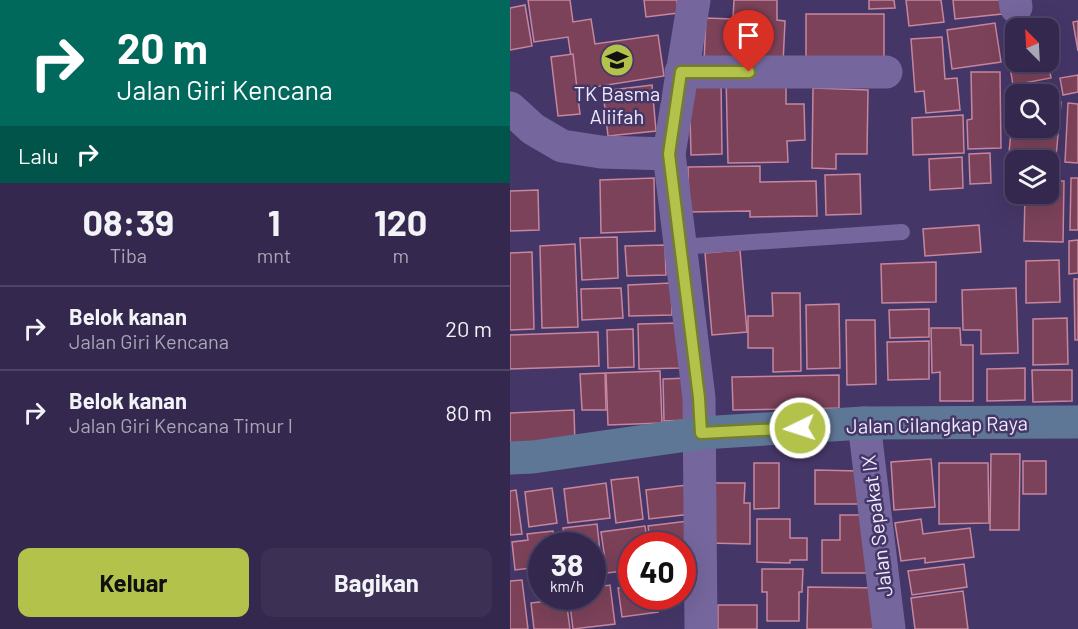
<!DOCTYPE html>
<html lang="id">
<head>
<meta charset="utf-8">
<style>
	body { margin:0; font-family:Barlow,sans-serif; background:#3c3055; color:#f1f3f6; height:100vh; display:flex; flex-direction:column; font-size:22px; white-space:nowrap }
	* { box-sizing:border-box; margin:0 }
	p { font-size:20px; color:#a9a6b6 }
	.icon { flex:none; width:33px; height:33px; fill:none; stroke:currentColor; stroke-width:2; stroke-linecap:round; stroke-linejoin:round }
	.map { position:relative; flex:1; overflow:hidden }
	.panel { display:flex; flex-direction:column; background:#34284e; width:510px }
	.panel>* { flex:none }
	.guide { background:#00695c; color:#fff; overflow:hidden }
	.needle { width:39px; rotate:336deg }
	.controls { position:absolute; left:495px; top:18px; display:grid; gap:12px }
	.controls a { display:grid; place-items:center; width:54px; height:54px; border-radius:12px; background:#34284e; box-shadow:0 6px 24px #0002,0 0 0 2px #4e4466; font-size:30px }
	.speed { position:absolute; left:18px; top:532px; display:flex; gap:12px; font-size:30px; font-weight:700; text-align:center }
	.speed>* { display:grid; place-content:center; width:78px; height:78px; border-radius:50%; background:#34284e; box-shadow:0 6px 24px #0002,0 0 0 2px #4e4466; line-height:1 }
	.speed small { font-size:15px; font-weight:400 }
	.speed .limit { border:9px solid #d22; background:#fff; color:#111 }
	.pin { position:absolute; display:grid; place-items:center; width:51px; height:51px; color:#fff; margin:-62px -26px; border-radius:50% 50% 50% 0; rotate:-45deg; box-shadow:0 0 6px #0007 }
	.pin .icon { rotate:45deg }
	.me { position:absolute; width:66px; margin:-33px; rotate:266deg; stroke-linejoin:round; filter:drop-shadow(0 0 4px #0008) }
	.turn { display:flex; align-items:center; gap:21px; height:126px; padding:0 18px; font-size:27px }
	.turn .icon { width:78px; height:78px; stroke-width:2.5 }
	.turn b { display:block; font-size:42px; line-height:51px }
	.then { display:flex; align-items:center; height:57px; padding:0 18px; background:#0003; gap:12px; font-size:22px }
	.eta { display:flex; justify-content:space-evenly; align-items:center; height:102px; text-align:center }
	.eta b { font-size:36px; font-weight:700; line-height:42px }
	.cta { display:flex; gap:12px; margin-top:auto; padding:12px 18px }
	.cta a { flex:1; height:69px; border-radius:12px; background:#b3c24b; color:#111; font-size:24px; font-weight:700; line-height:69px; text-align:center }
	.cta a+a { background:#3c3055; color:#f1f3f6 }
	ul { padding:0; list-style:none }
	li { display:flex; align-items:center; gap:18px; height:84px; padding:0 18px; border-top:2px solid #4e4466 }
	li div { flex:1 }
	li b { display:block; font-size:22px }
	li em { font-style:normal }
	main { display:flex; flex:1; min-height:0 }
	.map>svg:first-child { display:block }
	.building { fill:#7c4259; stroke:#c6869e; stroke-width:1.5 }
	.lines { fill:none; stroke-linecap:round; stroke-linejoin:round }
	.lane { stroke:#75669d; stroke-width:16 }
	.street { stroke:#75669d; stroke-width:33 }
	.secondary { stroke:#5f7797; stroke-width:33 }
	.route-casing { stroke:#747e31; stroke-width:15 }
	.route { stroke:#b3c24b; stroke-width:10 }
	.labels { text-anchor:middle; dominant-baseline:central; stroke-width:5; stroke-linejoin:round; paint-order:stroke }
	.poi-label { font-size:20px; fill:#efebfe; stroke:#453668 }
	.street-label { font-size:20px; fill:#efebfe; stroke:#453668 }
</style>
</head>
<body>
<main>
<section class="panel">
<div class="guide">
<div class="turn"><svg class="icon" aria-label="right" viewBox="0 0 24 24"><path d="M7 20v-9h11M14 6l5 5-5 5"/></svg><div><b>20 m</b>Jalan Giri Kencana</div></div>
<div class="then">Lalu<svg class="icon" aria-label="right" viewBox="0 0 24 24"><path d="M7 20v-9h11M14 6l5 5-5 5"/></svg></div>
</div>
<div class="eta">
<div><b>08:39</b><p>Tiba</p></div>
<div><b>1</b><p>mnt</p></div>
<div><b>120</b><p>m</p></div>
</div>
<ul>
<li><svg class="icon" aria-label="right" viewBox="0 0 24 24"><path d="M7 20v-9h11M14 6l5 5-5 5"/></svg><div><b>Belok kanan</b><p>Jalan Giri Kencana</p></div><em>20 m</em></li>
<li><svg class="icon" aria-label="right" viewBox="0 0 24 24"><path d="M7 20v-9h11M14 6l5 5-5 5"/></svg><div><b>Belok kanan</b><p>Jalan Giri Kencana Timur I</p></div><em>80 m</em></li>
</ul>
<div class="cta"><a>Keluar</a><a>Bagikan</a></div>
</section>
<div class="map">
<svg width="568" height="629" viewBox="0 0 568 629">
	<rect width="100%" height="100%" fill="#453668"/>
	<!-- building -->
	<g class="building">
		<polygon points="18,0 60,0 63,22 81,19 85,44 148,35 154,76 66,90 58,37 24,42"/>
		<polygon points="134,0 167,0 168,13 136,17"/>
		<polygon points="224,0 267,0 267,20 275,21 273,64 194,62 196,18 223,19"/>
		<polygon points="359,0 384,0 385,8 359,9"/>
		<polygon points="396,0 431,0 434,22 399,26"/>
		<polygon points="443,0 491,0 492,14 445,19"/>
		<polygon points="15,5 22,46 0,50 0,8"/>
		<rect x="296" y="14" width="78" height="52"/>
		<polygon points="568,21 568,51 563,22"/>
		<polygon points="485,23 491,62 442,69 437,30"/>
		<polygon points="506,29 506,62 538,62 541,78 503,85 494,31"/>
		<polygon points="432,37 435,79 447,78 450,110 416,113 414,91 405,92 401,39"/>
		<polygon points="63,54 70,114 48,116 41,57"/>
		<polygon points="461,72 490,72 491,148 458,149 457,120 462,119"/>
		<polygon points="276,74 276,104 294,104 295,140 277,141 278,162 218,163 216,75"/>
		<polygon points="568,75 568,92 553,95 550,78"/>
		<polygon points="211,80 212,154 181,155 179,81"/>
		<polygon points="142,85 146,131 98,136 93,91"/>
		<polygon points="303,88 358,90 357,154 326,154 326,169 302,168"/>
		<polygon points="504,98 506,128 538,128 538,101 551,102 546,157 499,153"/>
		<polygon points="558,103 568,104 568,163 555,162"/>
		<polygon points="453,115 454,153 403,155 402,118"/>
		<polygon points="480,153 481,183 460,184 459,154"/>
		<polygon points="452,157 453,188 420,190 419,159"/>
		<polygon points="250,166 250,182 306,181 307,216 240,217 240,211 179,212 178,167"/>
		<polygon points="350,174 351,214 316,215 315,175"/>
		<polygon points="144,178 145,231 91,233 90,180"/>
		<polygon points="561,178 568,178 568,230 560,230"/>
		<polygon points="538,181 554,181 553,242 514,241 515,194 538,194"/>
		<polygon points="28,190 29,230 0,231 0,191"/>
		<polygon points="469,225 471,252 415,256 413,229"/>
		<polygon points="107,237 108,278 72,280 70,238"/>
		<polygon points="568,240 568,273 559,274 559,241"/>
		<polygon points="65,244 68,327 32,328 30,246"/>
		<polygon points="155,245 156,275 117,276 115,246"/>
		<polygon points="230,250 237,332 202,335 195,253"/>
		<polygon points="22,252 24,329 0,330 0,253"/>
		<polygon points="549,260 550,302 516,303 516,261"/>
		<polygon points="426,262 426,302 372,303 371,264"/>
		<polygon points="564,279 568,279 568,340 565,340"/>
		<polygon points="161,283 162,315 119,316 118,285"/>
		<polygon points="111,288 113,318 72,320 71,289"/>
		<polygon points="506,288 508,353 471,354 471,330 453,330 452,290"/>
		<polygon points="262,293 290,293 291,371 263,372 263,348 238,348 238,316 263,316"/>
		<polygon points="329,304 330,368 297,369 296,305"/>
		<polygon points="419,309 419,337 380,338 379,310"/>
		<polygon points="557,318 558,364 523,365 523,319"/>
		<polygon points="336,320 365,320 366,384 337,385"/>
		<polygon points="168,323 170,368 129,369 128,324"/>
		<polygon points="421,328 450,328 451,345 463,345 463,401 430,401 430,372 422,373"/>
		<polygon points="123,329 124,367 98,368 97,330"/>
		<polygon points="88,332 89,366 0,369 0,335"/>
		<polygon points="419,341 419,379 378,380 377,342"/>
		<polygon points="515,368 515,400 477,401 477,369"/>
		<polygon points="522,370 562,370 562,401 523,402"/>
		<polygon points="150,371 152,423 98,425 96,373"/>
		<polygon points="95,373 96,410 72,410 70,374"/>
		<polygon points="329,375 329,408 223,410 222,377"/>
		<polygon points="179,378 181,420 154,421 153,379"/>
		<polygon points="64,410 65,446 0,449 0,413"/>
		<polygon points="481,454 510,454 509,530 480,530"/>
		<polygon points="421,459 425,507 384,510 381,462"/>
		<rect x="513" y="461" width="23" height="33"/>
		<polygon points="244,463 269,463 269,508 244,509"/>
		<polygon points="429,463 478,463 479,523 429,524"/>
		<polygon points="305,470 350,471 350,504 305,504"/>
		<polygon points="128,477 133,519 106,523 101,480"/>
		<polygon points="96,483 100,518 58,523 54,489"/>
		<polygon points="201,483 235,483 234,503 240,503 240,544 199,543"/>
		<polygon points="177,485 181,514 139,519 136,490"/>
		<polygon points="42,488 47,523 19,527 15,492"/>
		<polygon points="6,490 12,534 0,535 0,491"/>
		<polygon points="330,515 361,515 364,573 312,573 312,540 330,540"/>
		<polygon points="247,519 280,519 280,538 297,538 297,560 280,560 280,563 247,562"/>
		<polygon points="411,519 413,534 460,528 464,557 415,563 415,558 391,561 385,523"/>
		<polygon points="178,521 182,555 172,556 172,546 141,546 138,526"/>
		<polygon points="87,524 93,578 82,579 82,546 56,546 53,528"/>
		<polygon points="135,526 138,546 122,546 122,570 97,573 91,532"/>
		<polygon points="43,531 45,546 32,546 32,594 25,595 21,568 5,570 2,542 18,540 17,534"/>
		<polygon points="454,564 457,587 402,595 398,571"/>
		<polygon points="252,569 293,569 292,592 289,592 289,621 257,621 257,592 252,592"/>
		<polygon points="12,580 18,629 0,629 0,581"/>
		<polygon points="100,585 105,624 63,629 59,597 82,597 82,588"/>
		<polygon points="122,586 122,597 145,597 148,612 112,617 108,588"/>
		<polygon points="298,587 371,588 371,629 297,629"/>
		<polygon points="453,591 458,629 405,629 401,598"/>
		<polygon points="56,599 60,629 24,629 21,603"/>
		<rect x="208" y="605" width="39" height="24"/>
	</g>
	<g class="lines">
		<!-- lane -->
		<polyline class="lane" points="169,247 392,232"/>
		<!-- street -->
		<g class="street">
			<polyline points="184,0 159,154 189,398 191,629"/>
			<polyline points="505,0 506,7"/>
			<polyline points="171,72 376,72"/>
			<polyline points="0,108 23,129 52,146 91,152 159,154"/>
			<polyline points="354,423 379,629"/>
		</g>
		<!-- secondary -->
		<polyline class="secondary" points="0,458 23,457 191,433 354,423 568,422"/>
	</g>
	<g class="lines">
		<defs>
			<polyline id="route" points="239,72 171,72 159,154 189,398 191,433 290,428"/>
		</defs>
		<!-- route casing -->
		<use href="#route" class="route-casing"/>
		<!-- route -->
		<use href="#route" class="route"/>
	</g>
	<!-- icons -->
	<defs>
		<symbol id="school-disc" viewBox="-11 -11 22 22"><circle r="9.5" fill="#b3c24b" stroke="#453668"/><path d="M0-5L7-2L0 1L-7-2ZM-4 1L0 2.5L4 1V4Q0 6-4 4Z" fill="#111"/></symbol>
	</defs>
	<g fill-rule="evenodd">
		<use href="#school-disc" x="88" y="41" width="38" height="38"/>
	</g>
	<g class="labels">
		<!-- poi labels -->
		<g class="poi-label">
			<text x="107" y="93">TK Basma<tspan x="107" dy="23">Aliifah</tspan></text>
		</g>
		<!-- street labels -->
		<g class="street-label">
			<text transform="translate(427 424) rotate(-1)">Jalan Cilangkap Raya</text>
			<text transform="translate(366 526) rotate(-97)">Jalan Sepakat IX</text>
		</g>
	</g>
</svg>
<div class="controls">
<a><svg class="needle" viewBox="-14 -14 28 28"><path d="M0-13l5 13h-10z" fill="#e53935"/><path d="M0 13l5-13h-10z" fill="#a9a6b6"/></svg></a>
<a><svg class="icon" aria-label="search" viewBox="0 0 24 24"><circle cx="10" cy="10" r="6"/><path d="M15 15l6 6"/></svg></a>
<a><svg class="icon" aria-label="layers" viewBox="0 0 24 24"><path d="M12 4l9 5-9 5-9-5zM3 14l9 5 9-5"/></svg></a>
</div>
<div class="speed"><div>38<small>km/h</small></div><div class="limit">40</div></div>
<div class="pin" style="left:239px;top:72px;background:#d93025"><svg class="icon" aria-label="arrive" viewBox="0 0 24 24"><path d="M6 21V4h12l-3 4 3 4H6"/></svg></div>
<svg class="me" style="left:290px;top:428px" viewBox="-20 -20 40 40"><circle r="17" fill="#b3c24b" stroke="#fff" stroke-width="3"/><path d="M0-11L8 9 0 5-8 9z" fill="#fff"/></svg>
</div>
</main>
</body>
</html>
